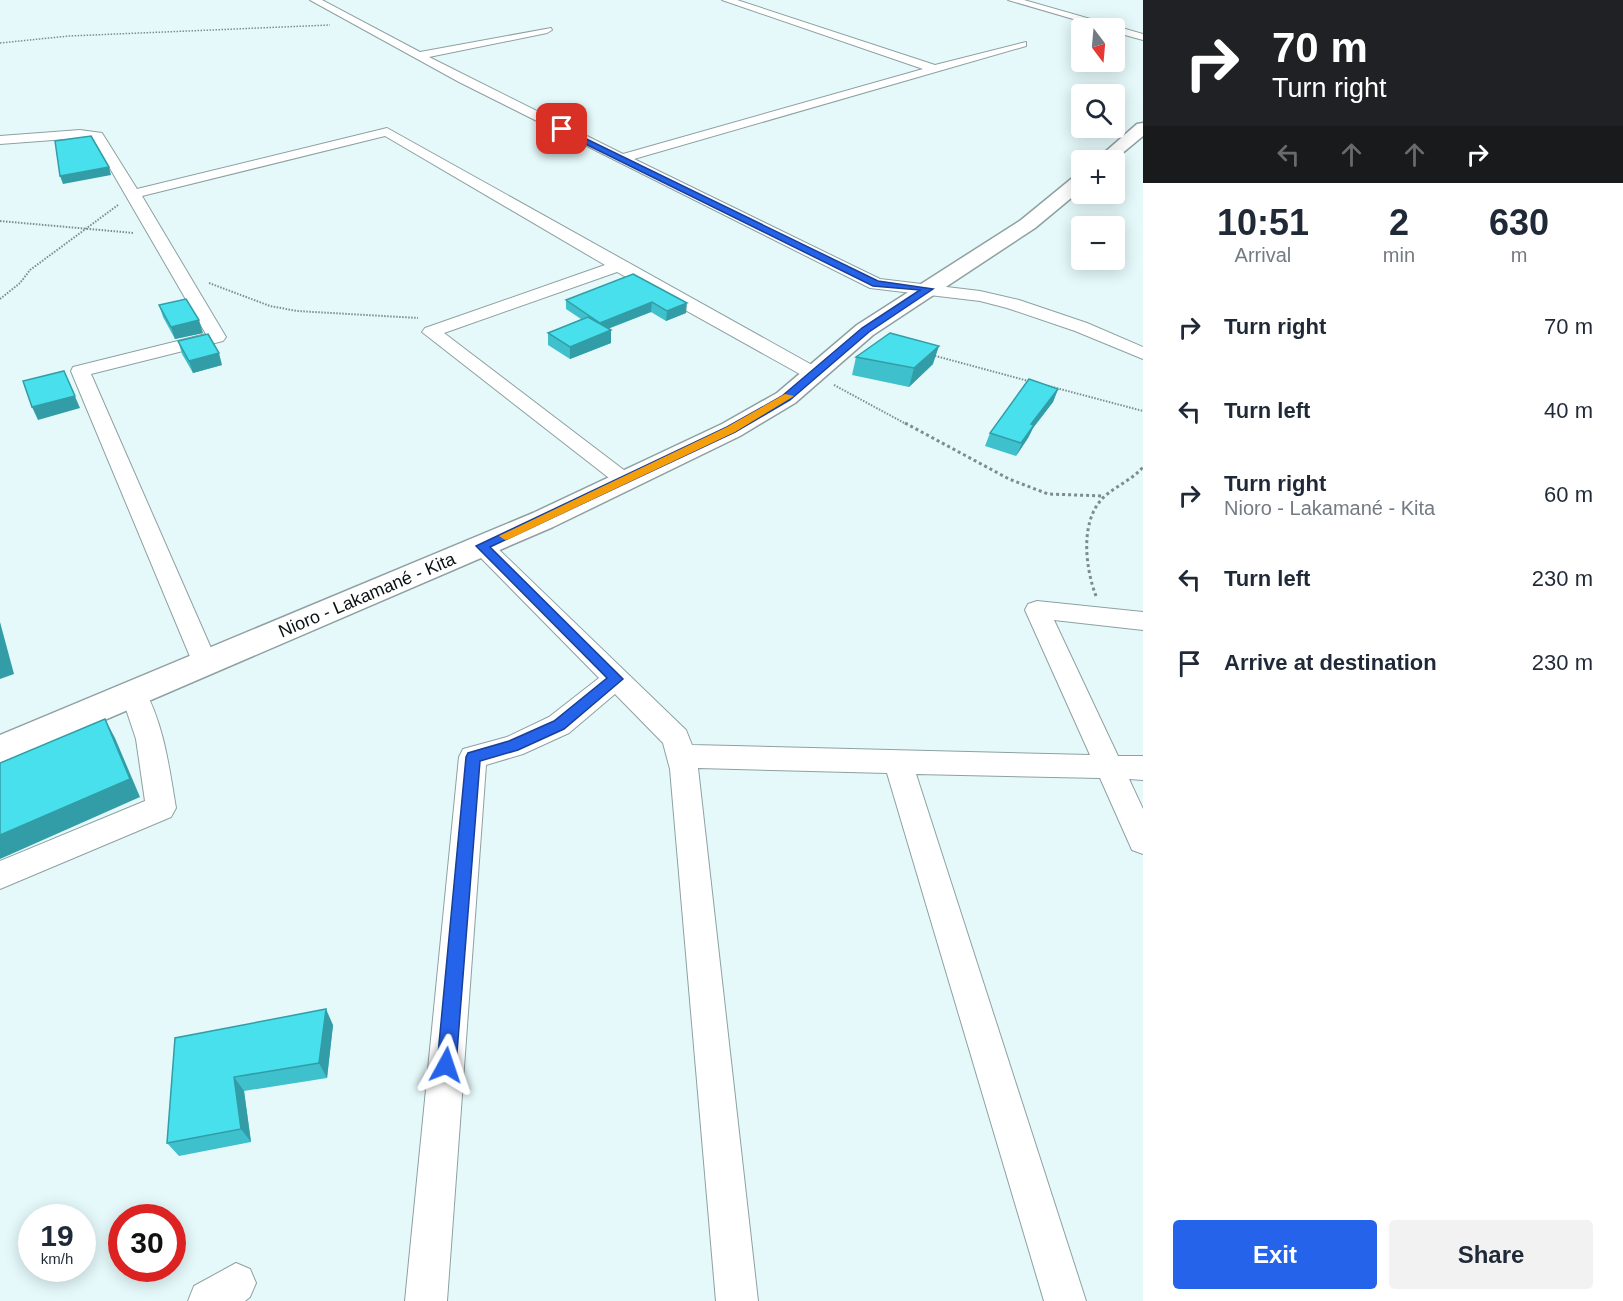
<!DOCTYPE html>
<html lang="en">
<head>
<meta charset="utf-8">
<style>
	body { margin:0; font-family:Arial,sans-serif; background:#f2f2f3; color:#1f2937; height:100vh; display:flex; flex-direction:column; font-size:22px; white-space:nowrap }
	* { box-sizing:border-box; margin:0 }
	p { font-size:20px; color:#747a83 }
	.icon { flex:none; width:33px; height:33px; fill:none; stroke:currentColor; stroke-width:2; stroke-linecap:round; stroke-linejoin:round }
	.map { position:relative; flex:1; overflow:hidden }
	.panel { display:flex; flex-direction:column; background:#fff; width:480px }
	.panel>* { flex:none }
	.banner { background:#202124; color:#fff; overflow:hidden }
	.needle { width:39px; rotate:164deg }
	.controls { position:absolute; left:1071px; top:18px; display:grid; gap:12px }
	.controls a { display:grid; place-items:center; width:54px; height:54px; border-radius:6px; background:#fff; box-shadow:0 3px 15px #0003; font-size:30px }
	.speed { position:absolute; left:18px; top:1204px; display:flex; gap:12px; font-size:30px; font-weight:700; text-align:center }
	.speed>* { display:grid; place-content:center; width:78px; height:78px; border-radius:50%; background:#fff; box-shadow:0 3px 15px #0003; line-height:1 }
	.speed small { font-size:15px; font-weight:400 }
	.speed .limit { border:9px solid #d22; background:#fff; color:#111 }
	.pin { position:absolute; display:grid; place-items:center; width:51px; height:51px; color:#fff; margin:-26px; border-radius:12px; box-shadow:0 3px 9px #0006 }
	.me { position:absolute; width:66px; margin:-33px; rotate:5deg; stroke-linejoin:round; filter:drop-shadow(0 0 4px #0008) }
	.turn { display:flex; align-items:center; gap:21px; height:126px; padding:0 30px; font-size:27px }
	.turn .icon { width:78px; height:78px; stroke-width:2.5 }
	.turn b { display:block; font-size:42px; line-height:51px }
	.lanes { display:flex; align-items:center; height:57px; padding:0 30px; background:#0003; justify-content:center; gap:30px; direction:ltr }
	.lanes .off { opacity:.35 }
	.eta { display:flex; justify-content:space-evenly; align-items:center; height:102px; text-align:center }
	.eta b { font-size:36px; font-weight:700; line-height:42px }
	.button { display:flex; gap:12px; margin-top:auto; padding:12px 30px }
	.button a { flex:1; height:69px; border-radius:6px; background:#2563eb; color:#fff; font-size:24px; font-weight:700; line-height:69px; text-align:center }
	.button a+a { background:#f2f2f3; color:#1f2937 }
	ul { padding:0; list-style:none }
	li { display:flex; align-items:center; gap:18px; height:84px; padding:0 30px }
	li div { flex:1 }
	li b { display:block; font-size:22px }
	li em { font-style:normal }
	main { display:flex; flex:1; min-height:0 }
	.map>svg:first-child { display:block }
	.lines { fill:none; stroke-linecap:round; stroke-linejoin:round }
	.street-casing { stroke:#8ea0a2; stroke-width:2 }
	.primary-casing { stroke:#8ea0a2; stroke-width:3 }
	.path-far2 { stroke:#7f8c8d; stroke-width:1.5; stroke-dasharray:1.5 1.5; stroke-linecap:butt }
	.path-far1 { stroke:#7f8c8d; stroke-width:2; stroke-dasharray:1.5 1.5; stroke-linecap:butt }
	.path { stroke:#7f8c8d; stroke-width:3; stroke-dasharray:3 3; stroke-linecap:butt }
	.street { fill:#fff; fill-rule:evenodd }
	.primary { fill:#fff; fill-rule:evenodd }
	.wall { fill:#3ec1cc }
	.shaded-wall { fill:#329da6 }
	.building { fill:#48e0ed; stroke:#329da6; stroke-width:1.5 }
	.route { fill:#2563eb; stroke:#184099; stroke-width:1.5 }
	.slow { fill:#f59e0b }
	.labels { text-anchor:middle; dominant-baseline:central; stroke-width:5; stroke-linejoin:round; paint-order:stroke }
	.street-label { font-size:18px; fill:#0a1112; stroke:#fff }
</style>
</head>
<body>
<main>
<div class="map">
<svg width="1143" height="1301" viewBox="0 0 1143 1301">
	<rect width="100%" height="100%" fill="#e5f9fa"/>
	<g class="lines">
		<defs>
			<g id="street">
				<polygon points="310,0 322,0 420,52 551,28 552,30 547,33 429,57 623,154 923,69 722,0 737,0 935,65 1026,42 1026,46 634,159 880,279 980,291 1019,300 1087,323 1143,347 1143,359 1075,331 1007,308 980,301 870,288 459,82"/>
				<polygon points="1008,0 1024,0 1143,34 1143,40 1114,32 1114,28 1104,28"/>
				<polygon points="387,128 821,370 823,374 821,378 807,378 617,272 444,333 637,480 634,485 618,485 422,332 425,328 605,265 385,136 142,196 226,337 223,341 91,374 218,664 214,671 205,674 196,671 71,371 73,367 206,334 93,139 80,138 0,144 0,136 80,130 102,133 137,189"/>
				<polygon points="482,538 490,541 686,730 692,745 1090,755 1025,610 1028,604 1037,601 1143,612 1143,630 1054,620 1118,756 1143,756 1143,780 1129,779 1143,809 1143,854 1132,850 1100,778 916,774 1086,1301 1044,1301 887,773 698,768 758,1301 716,1301 670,769 663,743 615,694 569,733 523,754 486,765 447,1301 405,1301 459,757 463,749 507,737 549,717 599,678 474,551 471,546 474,541"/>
				<path d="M134,684L143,687C164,724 169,767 176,808L171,817L0,889V861L145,801L136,739L121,694L125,687Z"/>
				<polygon points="236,1263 250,1269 256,1283 250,1297 245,1301 188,1301 194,1286"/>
			</g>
			<g id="primary">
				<polygon points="1143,123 1143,136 1114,160 1096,160 1137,124"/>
				<polygon points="1082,174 1082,189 1035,228 873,335 795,403 740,436 553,527 0,765 0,735 533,513 722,424 777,393 857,325 1021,220 1076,175"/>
			</g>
		</defs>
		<!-- street casing -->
		<use href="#street" class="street-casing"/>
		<!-- primary casing -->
		<use href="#primary" class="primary-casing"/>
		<!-- path-far2 -->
		<polyline class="path-far2" points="0,43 69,36 330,25"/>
		<!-- path-far1 -->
		<g class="path-far1">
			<polyline points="0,221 134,233"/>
			<polyline points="209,283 270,306 297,311 418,318"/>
			<polyline points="0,299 20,283 30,270 118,205"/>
			<polyline points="932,355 1032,382"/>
			<polyline points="834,385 908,425"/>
			<polyline points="1045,385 1143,411"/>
		</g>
		<!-- path -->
		<g class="path">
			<polyline points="905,423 1009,479 1048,494 1104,496"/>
			<path d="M1096,596C1085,567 1079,518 1106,495C1118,485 1133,479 1143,467"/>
		</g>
		<!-- street -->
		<use href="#street" class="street"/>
		<!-- primary -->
		<use href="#primary" class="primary"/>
	</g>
	<!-- wall -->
	<g class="wall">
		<polygon points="633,274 686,313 666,321 651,312 608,329 611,330 611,343 570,359 548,345 548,333 581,319 566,309 566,300"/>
		<polygon points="159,305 203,333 175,339 163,317"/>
		<polygon points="178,341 222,365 193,373 182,354"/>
		<polygon points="856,357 933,364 909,387 852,375"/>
		<polygon points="1058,389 1053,402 1033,428 1028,438 1016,456 985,446 990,433"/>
		<polygon points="333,1025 327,1078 244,1091 251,1142 179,1156 167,1143 175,1038"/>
	</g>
	<!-- shaded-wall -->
	<g class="shaded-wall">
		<polygon points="109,167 111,175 63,184 60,176"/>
		<polygon points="652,302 651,312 599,332 600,323"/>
		<polygon points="687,303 686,313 666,321 667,311"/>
		<polygon points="199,320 203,333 175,339 171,327"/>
		<polygon points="611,330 611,343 570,359 570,347"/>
		<polygon points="939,346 933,364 909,387 914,368"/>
		<polygon points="219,353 222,365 193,373 189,361"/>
		<polygon points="64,371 80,408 38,420 32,407"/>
		<polygon points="1058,389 1053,402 1033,428 1028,438 1016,456 1031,424"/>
		<polygon points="0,622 14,674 0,679"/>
		<polygon points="105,719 115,738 140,797 0,859 0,835"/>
		<polygon points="326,1009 333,1025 327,1078 319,1063"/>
		<polygon points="234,1077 244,1091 251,1142 241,1129"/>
	</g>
	<!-- building -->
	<g class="building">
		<polygon points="91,136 109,167 60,176 55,141"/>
		<polygon points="633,274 687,303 667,311 652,302 600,323 566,300"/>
		<polygon points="186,299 199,320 171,327 159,305"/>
		<polygon points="588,317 611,330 570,347 548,333"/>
		<polygon points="890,333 939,346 914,368 856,357"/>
		<polygon points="208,334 219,353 189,361 178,341"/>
		<polygon points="64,371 75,396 32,407 23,381"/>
		<polygon points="1029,379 1058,389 1031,424 1034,425 1021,443 990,433"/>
		<polygon points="105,719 130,779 0,835 0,763"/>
		<polygon points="326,1009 319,1063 234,1077 241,1129 167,1143 175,1038"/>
	</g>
	<!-- route -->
	<polygon class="route" points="559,128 564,128 878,281 933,289 869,332 790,400 735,432 490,547 623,679 564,729 518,750 480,761 456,1065 453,1071 446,1074 440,1071 437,1065 466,757 468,753 509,741 554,721 607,678 476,546 727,427 782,396 862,328 920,290 873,286 559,131"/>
	<!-- slow -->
	<polygon class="slow" points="785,394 794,396 735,432 509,539 505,540 499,536 727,427"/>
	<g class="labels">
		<!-- street labels -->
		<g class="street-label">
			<text transform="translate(367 595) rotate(-23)">Nioro - Lakamané - Kita</text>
		</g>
	</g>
</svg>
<div class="controls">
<a><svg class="needle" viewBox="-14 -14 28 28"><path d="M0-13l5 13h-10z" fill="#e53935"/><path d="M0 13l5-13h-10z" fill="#747a83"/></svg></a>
<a><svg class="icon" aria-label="search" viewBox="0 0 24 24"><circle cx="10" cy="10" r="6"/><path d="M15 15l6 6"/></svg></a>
<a>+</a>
<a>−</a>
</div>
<div class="speed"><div>19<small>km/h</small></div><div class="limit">30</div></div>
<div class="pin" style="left:562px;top:129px;background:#d93025"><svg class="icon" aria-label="arrive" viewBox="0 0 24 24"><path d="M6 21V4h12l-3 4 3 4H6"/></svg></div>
<svg class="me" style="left:446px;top:1065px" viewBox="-20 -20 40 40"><path d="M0-17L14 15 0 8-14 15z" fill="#2563eb" stroke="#fff" stroke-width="4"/></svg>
</div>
<section class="panel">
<div class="banner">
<div class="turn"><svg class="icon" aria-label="right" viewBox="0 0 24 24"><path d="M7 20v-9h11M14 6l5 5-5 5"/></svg><div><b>70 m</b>Turn right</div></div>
<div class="lanes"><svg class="icon off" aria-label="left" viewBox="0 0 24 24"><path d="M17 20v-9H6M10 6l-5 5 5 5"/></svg><svg class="icon off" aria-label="ahead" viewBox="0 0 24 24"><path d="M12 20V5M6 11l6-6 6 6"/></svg><svg class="icon off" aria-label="ahead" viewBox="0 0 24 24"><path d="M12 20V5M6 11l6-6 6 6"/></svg><svg class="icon" aria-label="right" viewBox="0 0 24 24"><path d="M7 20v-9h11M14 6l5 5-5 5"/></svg></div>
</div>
<div class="eta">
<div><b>10:51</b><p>Arrival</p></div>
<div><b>2</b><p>min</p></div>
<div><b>630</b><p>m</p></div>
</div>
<ul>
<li><svg class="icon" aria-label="right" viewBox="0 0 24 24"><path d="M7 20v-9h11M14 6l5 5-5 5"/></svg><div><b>Turn right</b></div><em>70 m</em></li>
<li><svg class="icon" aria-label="left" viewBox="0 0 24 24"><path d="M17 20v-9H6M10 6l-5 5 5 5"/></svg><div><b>Turn left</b></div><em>40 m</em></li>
<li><svg class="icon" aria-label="right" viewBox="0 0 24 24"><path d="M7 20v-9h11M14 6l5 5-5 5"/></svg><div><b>Turn right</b><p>Nioro - Lakamané - Kita</p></div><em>60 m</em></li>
<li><svg class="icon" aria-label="left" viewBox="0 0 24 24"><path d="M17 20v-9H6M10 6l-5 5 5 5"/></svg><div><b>Turn left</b></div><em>230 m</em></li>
<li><svg class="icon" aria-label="arrive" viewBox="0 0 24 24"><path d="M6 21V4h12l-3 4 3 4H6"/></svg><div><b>Arrive at destination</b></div><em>230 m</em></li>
</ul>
<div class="button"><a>Exit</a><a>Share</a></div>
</section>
</main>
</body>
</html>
